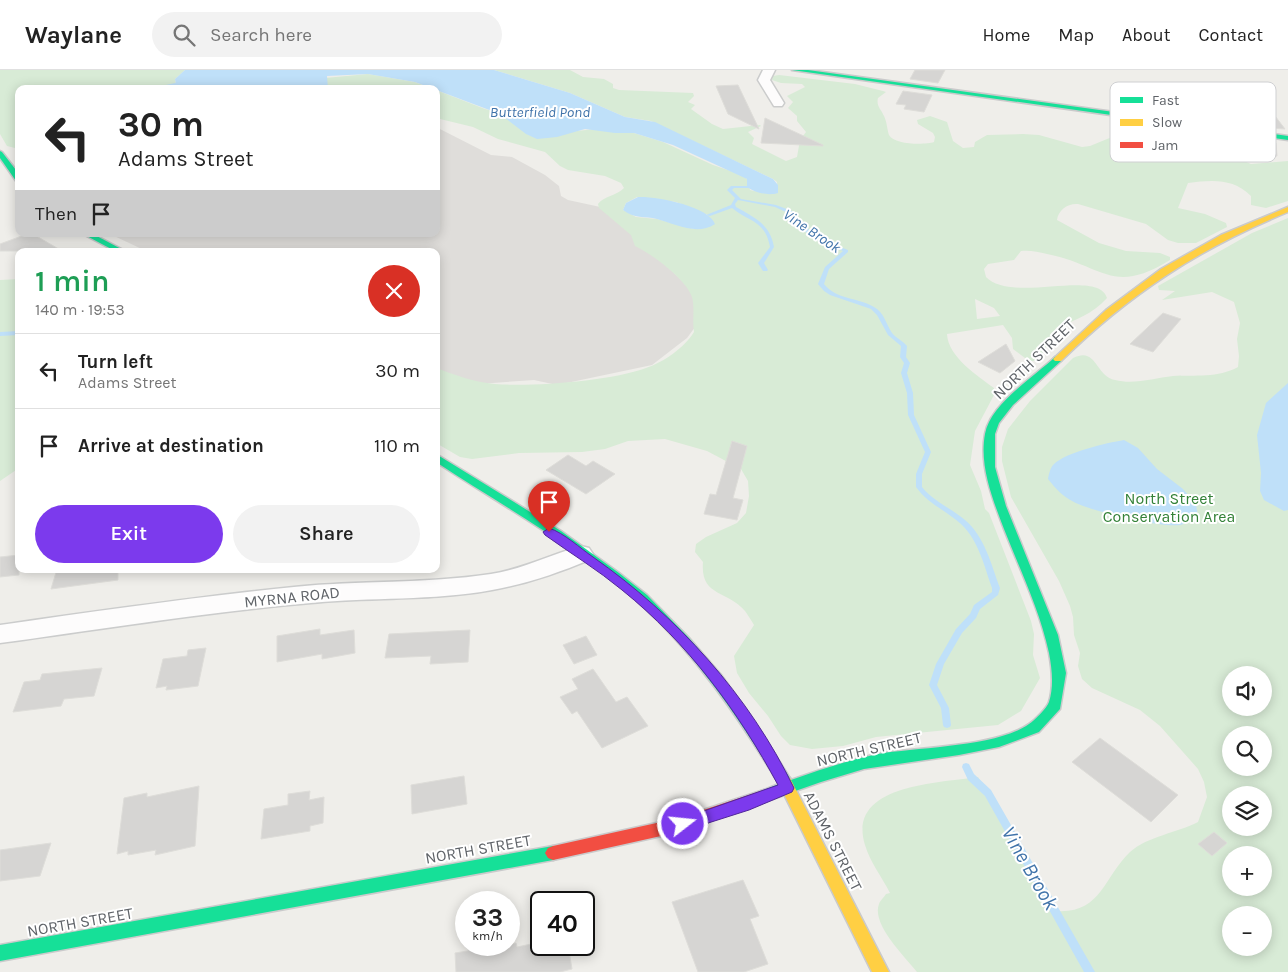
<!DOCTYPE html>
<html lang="en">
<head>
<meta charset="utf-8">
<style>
	body { margin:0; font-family:Karla,sans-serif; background:#f2f2f2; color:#222; height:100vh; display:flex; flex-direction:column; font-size:19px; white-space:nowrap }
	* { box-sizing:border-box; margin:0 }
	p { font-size:16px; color:#767676 }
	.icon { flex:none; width:28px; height:28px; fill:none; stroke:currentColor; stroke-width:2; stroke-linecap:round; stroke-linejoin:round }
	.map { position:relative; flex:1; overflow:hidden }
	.side { position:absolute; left:15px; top:178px; width:425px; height:325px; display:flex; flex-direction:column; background:#fff; border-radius:10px; box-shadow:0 2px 12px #0003 }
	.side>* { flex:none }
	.banner { position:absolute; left:15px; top:15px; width:425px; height:152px; border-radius:10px; box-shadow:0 2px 12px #0003; background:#fff; color:#222; overflow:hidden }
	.buttons { position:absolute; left:1222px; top:596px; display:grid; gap:10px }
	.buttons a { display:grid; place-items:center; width:50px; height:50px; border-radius:50%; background:#fff; box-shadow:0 2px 12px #0003; font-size:25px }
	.speed { position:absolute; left:455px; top:821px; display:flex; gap:10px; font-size:25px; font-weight:700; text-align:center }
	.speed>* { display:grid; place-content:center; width:65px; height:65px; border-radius:50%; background:#fff; box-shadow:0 2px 12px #0003; line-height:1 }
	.speed small { font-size:12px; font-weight:400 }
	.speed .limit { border:2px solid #111; border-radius:8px; background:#fff; color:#111 }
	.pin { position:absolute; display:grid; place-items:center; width:42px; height:42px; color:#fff; margin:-51px -21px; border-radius:50% 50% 50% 0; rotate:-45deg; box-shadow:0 0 5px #0007 }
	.pin .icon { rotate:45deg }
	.me { position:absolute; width:55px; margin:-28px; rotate:74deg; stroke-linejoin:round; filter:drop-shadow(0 0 4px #0008) }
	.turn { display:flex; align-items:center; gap:18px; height:105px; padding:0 20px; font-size:22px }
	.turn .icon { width:65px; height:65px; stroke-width:2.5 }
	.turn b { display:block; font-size:35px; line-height:42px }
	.then { display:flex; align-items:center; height:48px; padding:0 20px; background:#0003; gap:10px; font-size:19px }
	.round { display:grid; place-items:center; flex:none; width:52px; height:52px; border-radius:26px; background:#f2f2f2 }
	.headline { display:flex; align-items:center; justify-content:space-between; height:85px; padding:0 20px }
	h1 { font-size:30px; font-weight:600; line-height:38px; color:#1e9e55 }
	.cta { display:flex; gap:10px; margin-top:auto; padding:10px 20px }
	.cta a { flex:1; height:58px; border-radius:30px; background:#7c3aed; color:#fff; font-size:20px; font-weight:600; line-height:58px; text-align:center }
	.cta a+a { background:#f2f2f2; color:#222 }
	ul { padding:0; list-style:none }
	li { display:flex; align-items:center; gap:15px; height:75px; padding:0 20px; border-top:1px solid #e0e0e0 }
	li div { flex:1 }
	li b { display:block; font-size:19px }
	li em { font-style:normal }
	header { display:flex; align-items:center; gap:30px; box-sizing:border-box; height:70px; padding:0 25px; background:#fff; border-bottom:1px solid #e0e0e0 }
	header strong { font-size:24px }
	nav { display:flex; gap:28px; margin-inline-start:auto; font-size:18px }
	.search { width:350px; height:45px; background:#f2f2f2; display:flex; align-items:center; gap:12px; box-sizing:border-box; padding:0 18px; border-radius:28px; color:#767676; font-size:19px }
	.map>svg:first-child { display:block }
	.industrial { fill:#dfddda }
	.green { fill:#d8ebd6; fill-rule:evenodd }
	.water { fill:#bfe0f9 }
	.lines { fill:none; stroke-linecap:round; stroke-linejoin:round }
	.stream { fill:#bfe0f9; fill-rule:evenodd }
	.building { fill:#d6d5d3; stroke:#deddd9 }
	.street-casing { stroke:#cbcccc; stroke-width:3 }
	.fast-casing { stroke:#cacacb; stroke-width:3 }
	.slow-casing { stroke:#cacacb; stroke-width:3 }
	.jam-casing { stroke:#cacacb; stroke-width:3 }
	.street { fill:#fdfcfc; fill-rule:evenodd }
	.fast { fill:#16e098; fill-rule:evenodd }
	.slow { fill:#ffcf43; fill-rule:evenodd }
	.jam { fill:#f24e42; fill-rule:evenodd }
	.route { fill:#7c3aed; stroke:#51269a }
	.labels { text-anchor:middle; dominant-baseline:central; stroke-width:4; stroke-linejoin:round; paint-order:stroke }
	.far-water-label { font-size:15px; font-style:italic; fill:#4174aa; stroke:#fff }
	.street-label { font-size:16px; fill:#5f6368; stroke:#fff }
	.park-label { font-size:16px; fill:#348238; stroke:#fff }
	.near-water-label { font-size:21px; font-style:italic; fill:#4174aa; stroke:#fff }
	.key { fill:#fff; stroke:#cfd0d2; stroke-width:1 }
	.key-label { font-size:14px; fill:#5f6368 }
</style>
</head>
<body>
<header>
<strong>Waylane</strong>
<div class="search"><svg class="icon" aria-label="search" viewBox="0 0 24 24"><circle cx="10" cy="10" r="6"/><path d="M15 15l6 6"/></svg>Search here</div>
<nav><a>Home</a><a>Map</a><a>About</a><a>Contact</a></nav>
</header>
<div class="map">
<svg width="1288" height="902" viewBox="0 0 1288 902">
	<rect width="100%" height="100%" fill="#efeeea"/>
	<!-- industrial -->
	<polygon class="industrial" points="436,57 491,85 512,87 545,105 559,116 561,126 568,130 605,138 710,237 687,268 652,295 557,315 534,310 436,317 436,181 146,181 110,164 436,164"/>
	<!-- green -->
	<g class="green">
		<polygon points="0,0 185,0 175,9 177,19 19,19 19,79 7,76 0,64"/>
		<path d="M494,0H570L583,7L604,9L613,14V18L619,20L693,23L694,26L688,32L695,35L691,39L712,54L723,59L760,55L761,56L748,62L754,68L752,74L786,91L797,87L800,70L806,62L797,51V46L788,38L793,32L787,26L805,17L802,14L781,13L772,10L773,6L779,5L855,14L883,21L886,22L878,28C876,36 881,39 884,46C887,52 887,59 889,65C894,75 925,75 934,72L935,67L933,63L918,54L917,50L930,46L947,52L953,71L963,78L974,77L975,72L987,65L1023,64L1039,65L1082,77L1090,76L1112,67L1153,78L1222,75L1228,84L1251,94L1288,91V131L1266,138L1251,135V126C1233,108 1212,110 1188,113L1178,138L1205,144L1226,153L1227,157L1196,173H1178L1168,170L1146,154L1078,134C1068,133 1058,140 1057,150L1099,173L1126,181L1160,183L1170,187V190C1112,226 1103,195 1047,184C1038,182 1030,180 1021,181L1014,190L988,194L984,199L986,207C1012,234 1098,198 1107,228C1093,244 1075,250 1056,258L1041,287L1035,291H1029L1013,279L1012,268L1003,255L947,264C948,287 978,306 994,318V325L975,361L970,395L981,421L985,439L989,443L1031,551L1034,564L1033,585L1040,608L1021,641L998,655L876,667L843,676L812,679L790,675L781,666L768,646L749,623L737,603L734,586L754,555C751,550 748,545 745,541C727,520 700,527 703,492L695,482L696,474L706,467L737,453L746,443L749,426L748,411L741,399L707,381L665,369L628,371L605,379L582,382L519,383L472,389L460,387L436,373V298C455,305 474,312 495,314C532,317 611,311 646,298C664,292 684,278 694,262C692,251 695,238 692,227C686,209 652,184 635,176L631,165L599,138L598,134C604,126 616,126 624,118L621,113L605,106L568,100L560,96L545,82L498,69L473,57L436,48V20L485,39L568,62L595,59L564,58L621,59L663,72L713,95L740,104L747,109L750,120L754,121L778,123L777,112L773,109L651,51L625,47L570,23ZM637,127L676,132L708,145L694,159L657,149L636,147L623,140L626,133ZM975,229L994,238L1000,246L977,249Z"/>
		<polygon points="368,4 415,12 433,19 328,19 325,8"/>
		<path d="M1288,148V902H917C905,887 871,854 879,834C880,831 884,827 886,824L890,823C882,807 870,792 865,775C846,714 940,713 978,707L1056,841C1101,844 1103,808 1130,782C1148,766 1177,763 1198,752L1207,727L1204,712L1198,699L1160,656L1140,640L1092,618L1082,609L1078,596L1080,583L1074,565L1073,547L1070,536L1059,511L1011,427L1002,391V377L1008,359L1030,331L1073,288C1097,276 1095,306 1115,310C1134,315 1154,308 1173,306C1195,305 1218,308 1238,297L1239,286L1237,269L1240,253L1234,232L1212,222L1162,230L1175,221L1159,220L1158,216L1252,163ZM1231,605H1264V638H1231ZM1231,665H1264V698H1231ZM1231,725H1264V758H1231ZM1231,785H1264V818H1231ZM1231,845H1264V878H1231Z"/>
		<polygon points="19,209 19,398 0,411 0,210"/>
	</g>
	<!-- water -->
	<g class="water">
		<path d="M185,0H494L570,23L625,47L655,52L773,109L778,115V123C769,126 755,123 747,117V109L673,75L634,63H615L585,59L557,67L537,69L526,64L500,44L415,12L368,4L327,6L328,19H177L175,9Z"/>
		<path d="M638,127C655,126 709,136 715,154C697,166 675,154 657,149C645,146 634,149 623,140L626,133Z"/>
		<polygon points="1288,313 1288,440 1284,441 1264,430 1260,421 1261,403 1257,365 1266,333"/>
		<path d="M1124,370L1138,378L1157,399L1183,419L1196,434L1198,447C1192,450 1186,454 1180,455C1162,458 1090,441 1074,432C1062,426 1056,419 1048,409C1049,404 1050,398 1054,394C1067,382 1106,373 1124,370Z"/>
	</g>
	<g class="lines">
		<!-- stream -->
		<g class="stream">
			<polygon points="184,11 185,11 185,13 157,19 148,19"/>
			<path d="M731,116H758V117L756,118H734L732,120L741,129L776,135L792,141L804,156L825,171L848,180V182L829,199L824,214C837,230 857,227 874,237C884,242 886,254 892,263C896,268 903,271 907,276L906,287L910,293L907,303L913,323L914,345L931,382L922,404V417C934,432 951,438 965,450C985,467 991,494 1000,518L998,525L980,539L976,548L962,563L944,594L937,615L949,638L951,655L950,657L947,658L944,657L943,655L941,638L929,615L936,594L956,559L970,544L974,535L992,522V518C984,496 979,471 961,454C947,441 928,434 916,417V404L925,382L908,345L907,323L901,303L904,293L900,287L901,276L888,265L877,245L871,239L830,225L824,221L818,214L825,197L843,181L821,173L800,158L788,143L775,137L738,130L735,134L736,137C755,148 770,154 774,177L764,193L768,200L767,201H763L758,193L770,177C765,150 749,152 732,138L710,146L706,145L731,135L735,128L727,120Z"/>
			<polygon points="19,261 19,265 0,266 0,262"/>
			<polygon points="966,693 969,694 974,704 991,720 1095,902 1084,902 985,726 968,710 962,697 963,694"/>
		</g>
	</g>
	<!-- building -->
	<g class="building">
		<polygon points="915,0 945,0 938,13 910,9"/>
		<polygon points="738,15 759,59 728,44 716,16"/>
		<polygon points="1236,17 1273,19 1272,42 1285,59 1256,57 1256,55 1248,54 1248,46 1233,44"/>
		<polygon points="903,21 932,25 924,42 904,39 906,35 896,34"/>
		<polygon points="765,48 823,75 823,76 761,73"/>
		<polygon points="1256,70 1276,73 1277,86 1256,89"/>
		<polygon points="27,164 33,164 62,181 0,181 0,174"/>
		<polygon points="1163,243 1181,249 1153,282 1130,274"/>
		<polygon points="1006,274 1015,291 1000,303 978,292"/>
		<polygon points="732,371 747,376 733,428 743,430 737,450 704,444 710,424 716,425"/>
		<polygon points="568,385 586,396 593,391 615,404 586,424 546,400"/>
		<polygon points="19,485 19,505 0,507 0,487"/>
		<polygon points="57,499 118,499 118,510 51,519"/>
		<polygon points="320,559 320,565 354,560 355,583 322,589 322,584 277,592 277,566"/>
		<polygon points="470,560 468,592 430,594 431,586 385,588 389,564"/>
		<polygon points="586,566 597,585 574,594 563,575"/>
		<polygon points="206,578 198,616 166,620 167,616 156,618 163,589 187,586 188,580"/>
		<polygon points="102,598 94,626 64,629 61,636 13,642 24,612 40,610 42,604"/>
		<polygon points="593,599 616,632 627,627 648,656 602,678 577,641 572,644 560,627 578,619 572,609"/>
		<polygon points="1100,668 1178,725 1151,752 1072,692"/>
		<polygon points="464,706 467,734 412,744 411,715"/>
		<polygon points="199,716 195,776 155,785 156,780 128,785 128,781 117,784 124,728 147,723 147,727"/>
		<polygon points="310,721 309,730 324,727 323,753 310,756 310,761 261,769 264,739 288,735 288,724"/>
		<polygon points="1214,762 1227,773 1212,786 1198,774"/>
		<polygon points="51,773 40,806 0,811 0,780"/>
		<polygon points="743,810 759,846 750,849 768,894 744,902 698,902 672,832"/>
		<polygon points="541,872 541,875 568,875 572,899 560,902 456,902 455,883 516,873 517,877"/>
	</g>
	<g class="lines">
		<defs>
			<g id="street">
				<polygon points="763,0 775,0 770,10 784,33 782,36 774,36 758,10"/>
				<path d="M581,476L589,478L593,484L589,490C558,503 526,514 492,520C433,531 371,527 311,533C207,542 103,559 0,573V555C98,541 195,527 294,517C359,510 425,514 491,504C523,499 550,485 581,476Z"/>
			</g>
			<g id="fast">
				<polygon points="792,0 808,0 1288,66 1288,70"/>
				<polygon points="0,81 2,82 19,104 19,111 16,111 0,88"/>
				<polygon points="83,164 93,164 125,181 115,181"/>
				<path d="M1058,286L1061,287V291L1013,335L999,353L995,364V397L1006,436L1058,565L1066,603L1060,639L1039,662L999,677L959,685L864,699L821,712L764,732L759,730L757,726L759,722L779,714C739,648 696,584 638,532C578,477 504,437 436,392V384L561,461L619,503L647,525L689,568L721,605L750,645L791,710C820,700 848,690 878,684C918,677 997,677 1029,654C1035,650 1047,638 1049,632C1054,616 1052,599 1049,583C1040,540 1020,500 1004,459C993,430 979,396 985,364C990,334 1034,307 1055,287Z"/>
				<polygon points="553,776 558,778 561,783 558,788 553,790 0,891 0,875"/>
			</g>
			<g id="slow">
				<path d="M1288,137V142C1200,178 1129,224 1061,291H1055L1053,289L1106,240L1161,199L1221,165Z"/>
				<polygon points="785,706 790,708 889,902 872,902 778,712 780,708"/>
			</g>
			<polygon id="jam" points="764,720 769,722 771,726 769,730 679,762 553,790 548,788 545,783 548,778 553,776 679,748"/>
		</defs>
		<!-- street casing -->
		<use href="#street" class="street-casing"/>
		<!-- fast casing -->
		<use href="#fast" class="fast-casing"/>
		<!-- slow casing -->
		<use href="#slow" class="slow-casing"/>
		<!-- jam casing -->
		<use href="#jam" class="jam-casing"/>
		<!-- street -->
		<use href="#street" class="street"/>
		<!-- fast -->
		<use href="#fast" class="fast"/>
		<!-- slow -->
		<use href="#slow" class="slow"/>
		<!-- jam -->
		<use href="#jam" class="jam"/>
	</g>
	<!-- route -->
	<path class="route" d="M549,458C564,463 580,478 593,487C677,546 749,625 794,718L792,722L749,740L683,761L678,759L676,754L678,750L778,715C738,641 688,573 622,520C598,500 570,483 545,465L543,462Z"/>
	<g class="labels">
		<!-- far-water labels -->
		<g class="far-water-label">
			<text x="540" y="42">Butterfield Pond</text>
			<text transform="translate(812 161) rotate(34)">Vine Brook</text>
		</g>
		<!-- street labels -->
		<g class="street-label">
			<text transform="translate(1034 289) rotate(-44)">NORTH STREET</text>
			<text transform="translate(292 527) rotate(-6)">MYRNA ROAD</text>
			<text transform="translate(869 679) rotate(-13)">NORTH STREET</text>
			<text transform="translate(833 771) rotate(63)">ADAMS STREET</text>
			<text transform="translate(478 779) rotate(-10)">NORTH STREET</text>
			<text transform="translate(80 852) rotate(-10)">NORTH STREET</text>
		</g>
		<!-- park labels -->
		<g class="park-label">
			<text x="1169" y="428">North Street<tspan x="1169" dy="18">Conservation Area</tspan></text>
		</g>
		<!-- near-water labels -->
		<g class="near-water-label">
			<text transform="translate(1030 798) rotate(60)">Vine Brook</text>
		</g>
	</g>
	<!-- legend -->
	<rect x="1110" y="12" width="166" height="80" rx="8" class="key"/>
	<rect x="1120" y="27" width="23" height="6" fill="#16e098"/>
	<rect x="1120" y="49" width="23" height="7" fill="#ffcf43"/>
	<rect x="1120" y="72" width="23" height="6" fill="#f24e42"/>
	<g class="key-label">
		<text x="1152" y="35">Fast</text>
		<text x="1152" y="57">Slow</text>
		<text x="1152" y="80">Jam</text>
	</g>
</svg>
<div class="buttons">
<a><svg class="icon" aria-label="sound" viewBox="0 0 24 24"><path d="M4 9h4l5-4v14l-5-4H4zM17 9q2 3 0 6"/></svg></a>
<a><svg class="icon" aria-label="search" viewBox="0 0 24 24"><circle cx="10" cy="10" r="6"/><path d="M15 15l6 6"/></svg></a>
<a><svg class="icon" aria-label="layers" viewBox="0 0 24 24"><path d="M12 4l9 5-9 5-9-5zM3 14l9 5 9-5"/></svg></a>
<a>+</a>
<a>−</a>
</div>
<div class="speed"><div>33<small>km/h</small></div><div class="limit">40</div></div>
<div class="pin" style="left:549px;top:462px;background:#d93025"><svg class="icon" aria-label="arrive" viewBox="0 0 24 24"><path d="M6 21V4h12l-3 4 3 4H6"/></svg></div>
<svg class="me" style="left:683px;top:754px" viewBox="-20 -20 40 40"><circle r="17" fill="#7c3aed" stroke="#fff" stroke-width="3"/><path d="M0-11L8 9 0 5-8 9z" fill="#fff"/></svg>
<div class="banner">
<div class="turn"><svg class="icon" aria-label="left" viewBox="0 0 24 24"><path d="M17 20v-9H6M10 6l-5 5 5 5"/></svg><div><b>30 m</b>Adams Street</div></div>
<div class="then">Then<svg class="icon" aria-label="arrive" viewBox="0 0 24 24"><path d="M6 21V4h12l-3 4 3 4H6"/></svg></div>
</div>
<section class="side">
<div class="headline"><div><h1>1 min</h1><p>140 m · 19:53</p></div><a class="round" style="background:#d93025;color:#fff"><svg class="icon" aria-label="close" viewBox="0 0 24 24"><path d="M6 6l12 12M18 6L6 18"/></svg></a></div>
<ul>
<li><svg class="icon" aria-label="left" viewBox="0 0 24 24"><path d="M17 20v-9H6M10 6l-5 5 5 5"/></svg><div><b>Turn left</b><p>Adams Street</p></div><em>30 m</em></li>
<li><svg class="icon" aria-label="arrive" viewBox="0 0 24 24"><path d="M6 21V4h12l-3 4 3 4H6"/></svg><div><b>Arrive at destination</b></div><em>110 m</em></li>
</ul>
<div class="cta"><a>Exit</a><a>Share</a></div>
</section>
</div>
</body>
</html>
